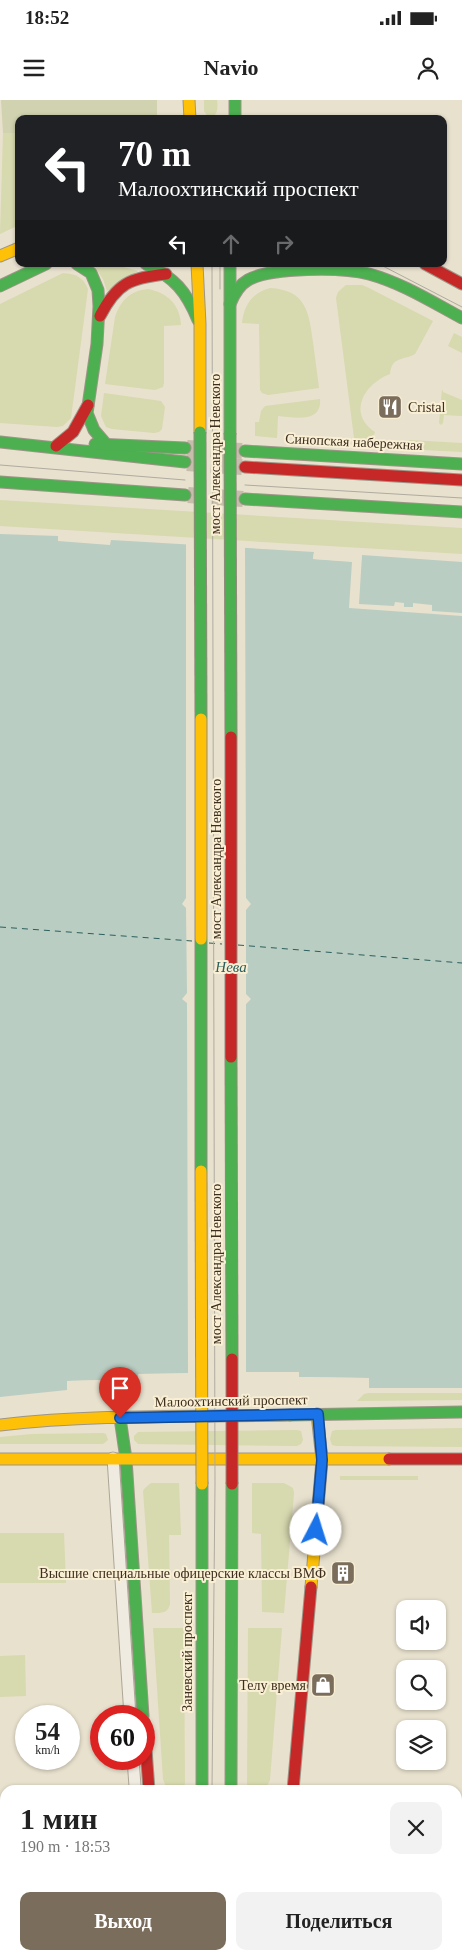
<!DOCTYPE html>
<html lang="ru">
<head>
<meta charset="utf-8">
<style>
	body { margin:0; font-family:Georgia,serif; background:#f2f2f2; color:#222; height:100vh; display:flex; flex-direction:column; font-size:19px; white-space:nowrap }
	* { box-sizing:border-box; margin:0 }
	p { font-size:16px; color:#767676 }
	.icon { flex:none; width:28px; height:28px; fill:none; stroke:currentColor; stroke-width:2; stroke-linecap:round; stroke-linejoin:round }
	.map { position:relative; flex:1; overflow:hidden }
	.side { position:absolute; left:0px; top:1685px; width:462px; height:175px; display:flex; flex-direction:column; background:#fff; border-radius:15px 15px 0 0; box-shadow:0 1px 4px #0004 }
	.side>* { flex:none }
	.banner { position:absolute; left:15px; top:15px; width:432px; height:152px; border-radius:10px; box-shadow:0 1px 4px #0004; background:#202124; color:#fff; overflow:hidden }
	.tools { position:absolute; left:396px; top:1500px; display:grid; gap:10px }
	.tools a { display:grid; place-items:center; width:50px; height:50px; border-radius:10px; background:#fff; box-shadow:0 1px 4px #0004; font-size:25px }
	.speed { position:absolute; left:15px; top:1605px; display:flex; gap:10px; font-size:25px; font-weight:700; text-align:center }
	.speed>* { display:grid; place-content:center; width:65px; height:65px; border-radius:50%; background:#fff; box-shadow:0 1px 4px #0004; line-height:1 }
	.speed small { font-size:12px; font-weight:400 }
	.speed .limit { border:8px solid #d22; background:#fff; color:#111 }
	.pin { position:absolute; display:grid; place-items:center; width:42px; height:42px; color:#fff; margin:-51px -21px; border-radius:50% 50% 50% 0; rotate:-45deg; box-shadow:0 0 5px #0007 }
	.pin .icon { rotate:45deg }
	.me { position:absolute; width:55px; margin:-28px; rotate:5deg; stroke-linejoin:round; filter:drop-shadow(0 0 4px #0008) }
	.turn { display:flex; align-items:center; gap:18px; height:105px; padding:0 20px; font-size:22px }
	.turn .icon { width:65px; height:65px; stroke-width:2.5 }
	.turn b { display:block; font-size:35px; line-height:42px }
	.lanes { display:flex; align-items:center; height:48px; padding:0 20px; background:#0003; justify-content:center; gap:25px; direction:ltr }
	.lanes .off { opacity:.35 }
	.round { display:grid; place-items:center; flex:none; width:52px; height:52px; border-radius:10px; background:#f2f2f2 }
	.overview { display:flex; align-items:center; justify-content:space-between; height:85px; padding:0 20px }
	h1 { font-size:30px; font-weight:700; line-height:38px }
	.primary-button { display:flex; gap:10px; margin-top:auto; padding:10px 20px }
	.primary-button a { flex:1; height:58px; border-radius:10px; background:#7a6d5c; color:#fff; font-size:20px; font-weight:700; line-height:58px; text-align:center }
	.primary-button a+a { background:#f2f2f2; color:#222 }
	.status { display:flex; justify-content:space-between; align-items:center; height:35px; padding:0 25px; background:#fff; direction:ltr }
	.status svg { height:14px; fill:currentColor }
	header { display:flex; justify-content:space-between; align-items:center; height:65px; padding:0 20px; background:#fff; font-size:22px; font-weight:700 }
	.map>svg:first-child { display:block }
	.green { fill:#d7d9af }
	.cemetery { fill:#d1d2af }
	.water { fill:#bacdc2 }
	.pier { fill:#e8e1ce }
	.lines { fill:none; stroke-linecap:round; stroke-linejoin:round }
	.ferry { stroke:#2b5f5d; stroke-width:1; stroke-dasharray:6 5; stroke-linecap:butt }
	.secondary-tunnel { stroke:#c6bdab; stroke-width:16; stroke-dasharray:16 8; stroke-linecap:butt }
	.street-casing { stroke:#ada697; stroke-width:13 }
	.fast-casing { stroke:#9d9587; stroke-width:13 }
	.slow-casing { stroke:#9d9587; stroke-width:13 }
	.jam-casing { stroke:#9d9587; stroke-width:13 }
	.street { stroke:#efebe1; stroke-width:11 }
	.fast { stroke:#4caf50; stroke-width:11 }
	.slow { stroke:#ffc107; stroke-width:11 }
	.jam { stroke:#c62828; stroke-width:11 }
	.tram { stroke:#afaba1; stroke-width:1 }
	.fast-bridge-casing { stroke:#938b7e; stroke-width:13; stroke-linecap:butt }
	.slow-bridge-casing { stroke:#938b7e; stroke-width:13; stroke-linecap:butt }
	.jam-bridge-casing { stroke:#938b7e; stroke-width:13; stroke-linecap:butt }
	.fast-bridge { stroke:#4caf50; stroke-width:11 }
	.slow-bridge { stroke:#ffc107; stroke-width:11 }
	.jam-bridge { stroke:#c62828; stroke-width:11 }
	.route-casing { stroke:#114b97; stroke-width:12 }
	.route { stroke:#1a73e8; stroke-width:9 }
	.labels { text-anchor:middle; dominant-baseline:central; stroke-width:4; stroke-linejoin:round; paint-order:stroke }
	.poi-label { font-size:14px; fill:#3e2e1e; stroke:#f9efd4; text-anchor:end }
	.street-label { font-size:14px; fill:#3e2e1e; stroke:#f9efd4 }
	.water-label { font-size:15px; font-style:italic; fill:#2b5f5d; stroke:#f9efd4 }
</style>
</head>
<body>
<div class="status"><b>18:52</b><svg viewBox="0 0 49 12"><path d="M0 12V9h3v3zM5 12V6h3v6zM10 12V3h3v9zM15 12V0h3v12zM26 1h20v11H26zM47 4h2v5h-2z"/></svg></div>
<header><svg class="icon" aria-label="menu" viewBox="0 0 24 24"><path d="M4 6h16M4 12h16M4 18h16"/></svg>Navio<svg class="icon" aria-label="person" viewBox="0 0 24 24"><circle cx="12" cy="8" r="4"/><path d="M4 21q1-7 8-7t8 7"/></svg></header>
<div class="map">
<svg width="462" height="1860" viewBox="0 0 462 1860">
	<rect width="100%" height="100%" fill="#e8e1ce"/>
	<!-- green -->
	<g class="green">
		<path d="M204,0H217C218,8 218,19 207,16L204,11Z"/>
		<polygon points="3,33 19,33 19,125 0,134"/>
		<polygon points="93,164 113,164 138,171 107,191 103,179"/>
		<path d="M63,173C76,174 83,177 88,189L71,318L63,326L57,327L0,323V204Z"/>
		<path d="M346,185H362L369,188L433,221L415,254C402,261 392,256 390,274C364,284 347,313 375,332L373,338L387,342L408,343L409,340L462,343V352L366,347L354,338L336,198L338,192Z"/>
		<path d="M270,188C306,190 309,212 313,242C315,257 317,273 319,288L268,295L262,293L260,290L259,224L242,223C244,205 252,193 270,188Z"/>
		<path d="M148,189C168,193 180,205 181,225L164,226V283L163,287L155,290L105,284L115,217C121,200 130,191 148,189Z"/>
		<polygon points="454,233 462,237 462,253 448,246"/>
		<polygon points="442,289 443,292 462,300 462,316 444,315 443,323 441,325 439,323"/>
		<polygon points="104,293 161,301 165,307 162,329 159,332 154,333 112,329 106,327 101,316"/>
		<path d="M320,299C322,324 293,317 278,316L277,338L255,336V322H259L261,311L265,306Z"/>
		<polygon points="0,400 462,428 462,454 0,426"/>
		<polygon points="369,1293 462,1293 462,1300 357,1301 364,1294"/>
		<polygon points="462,1328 462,1347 336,1346 332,1345 330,1339 332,1331 336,1330"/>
		<polygon points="297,1330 301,1331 303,1340 301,1344 297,1346 138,1344 134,1340 134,1336 138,1332"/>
		<polygon points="103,1333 106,1334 108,1340 103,1344 0,1344 0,1337 32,1334"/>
		<rect x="340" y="1376" width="78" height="4"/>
		<path d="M151,1383H179L181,1435H169L170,1504C168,1514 160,1513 152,1513L143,1391L145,1388Z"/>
		<polygon points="252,1383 284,1383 293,1388 294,1393 284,1513 262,1512 261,1434 252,1433"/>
		<polygon points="0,1433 64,1433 66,1483 0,1483"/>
		<polygon points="153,1528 184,1528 185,1683 183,1690 167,1690 163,1679"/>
		<polygon points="248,1528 282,1528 270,1680 265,1690 249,1690 247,1684"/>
		<polygon points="25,1555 26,1596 0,1597 0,1556"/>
	</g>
	<!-- cemetery -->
	<polygon class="cemetery" points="1,0 157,0 157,19 19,19 19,33 3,33"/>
	<!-- water -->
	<polygon class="water" points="0,434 58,436 58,441 110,445 111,440 314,452 313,459 361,462 362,455 462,462 462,1288 369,1288 369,1278 299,1277 299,1273 138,1274 138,1279 67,1281 67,1290 0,1297"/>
	<!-- pier -->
	<g class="pier">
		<polygon points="186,442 245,446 246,798 251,804 246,810 246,894 251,899 246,904 246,1272 299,1272 299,1277 369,1278 369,1288 367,1288 367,1281 299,1280 297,1275 141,1276 139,1282 69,1283 70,1290 67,1290 67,1281 138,1279 138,1274 188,1273 187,903 182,899 187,893 186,808 182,804 186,798"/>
		<polygon points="314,452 316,453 316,457 359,459 359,455 362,455 359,504 394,506 395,502 404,503 404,507 413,507 413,503 432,505 432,511 462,513 462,516 349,508 352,462 313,459"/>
	</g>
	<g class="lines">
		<!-- ferry -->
		<g class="ferry">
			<polyline points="0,827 192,841"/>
			<polyline points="209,843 222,844"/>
			<polyline points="238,845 462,863"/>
		</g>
		<!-- secondary-tunnel -->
		<g class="secondary-tunnel">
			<polyline points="187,348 242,351"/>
			<polyline points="187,363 242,367"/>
			<polyline points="188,395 243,399"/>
		</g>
		<defs>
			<g id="street">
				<polyline points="113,1358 130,1616"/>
				<polyline points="133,1659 135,1686"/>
			</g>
			<g id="fast">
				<polyline points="235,0 235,19"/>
				<polyline points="77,164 91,173 98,190 99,206 97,244 87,313 94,330 106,344"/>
				<path d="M146,164C175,178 186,191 198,220"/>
				<polyline points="230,164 230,333"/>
				<polyline points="0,186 46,164"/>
				<path d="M230,204C234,194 239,185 248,180C271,167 343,167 369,174C402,183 432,202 462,218"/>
				<polyline points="0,342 185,362"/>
				<polyline points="95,344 185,348"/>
				<polyline points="245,351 462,364"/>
				<polyline points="0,382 185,395"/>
				<polyline points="245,399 462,412"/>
				<polyline points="290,1315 462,1312"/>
				<polyline points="120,1318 126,1359 143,1616"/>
				<polyline points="202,1384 202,1690"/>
				<polyline points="231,1690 232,1384"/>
				<polyline points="200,1855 200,1860"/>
				<polyline points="232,1855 232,1860"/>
			</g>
			<g id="slow">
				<polyline points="189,0 190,19"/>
				<polyline points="0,156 19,148"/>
				<polyline points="197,164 200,224 200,332"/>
				<path d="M0,1325C96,1314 194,1317 290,1315"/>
				<polyline points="0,1359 389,1359"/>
				<polyline points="311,1487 322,1360 317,1314"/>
			</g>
			<g id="jam">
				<polyline points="425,164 462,184"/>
				<path d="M100,216C117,183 130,178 166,174"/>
				<polyline points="56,346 73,332 88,305"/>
				<polyline points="245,367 462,380"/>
				<polyline points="389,1359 462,1359"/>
				<polyline points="144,1622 149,1690"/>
				<polyline points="293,1690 311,1487"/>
			</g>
		</defs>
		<!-- street casing -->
		<use href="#street" class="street-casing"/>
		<!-- fast casing -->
		<use href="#fast" class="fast-casing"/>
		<!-- slow casing -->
		<use href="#slow" class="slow-casing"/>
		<!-- jam casing -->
		<use href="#jam" class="jam-casing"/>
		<!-- street -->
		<use href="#street" class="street"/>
		<!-- fast -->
		<use href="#fast" class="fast"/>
		<!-- slow -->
		<use href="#slow" class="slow"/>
		<!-- jam -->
		<use href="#jam" class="jam"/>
		<!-- tram -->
		<g class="tram">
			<polyline points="379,164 462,207"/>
			<polyline points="220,189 220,164"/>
			<polyline points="0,365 185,380"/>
			<polyline points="245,385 462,398"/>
			<polyline points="212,1690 215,1384 212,164"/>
			<polyline points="211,1860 211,1855"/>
		</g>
		<defs>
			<g id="fast-bridge">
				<polyline points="200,332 201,619"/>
				<polyline points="230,333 231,637"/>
				<polyline points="201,839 201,1071"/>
				<polyline points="231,957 232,1259"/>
			</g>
			<g id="slow-bridge">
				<polyline points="201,619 201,839"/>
				<polyline points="201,1071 202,1384"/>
			</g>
			<g id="jam-bridge">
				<polyline points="231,637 231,957"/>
				<polyline points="232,1259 232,1384"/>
			</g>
		</defs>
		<!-- fast-bridge casing -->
		<use href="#fast-bridge" class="fast-bridge-casing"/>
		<!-- slow-bridge casing -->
		<use href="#slow-bridge" class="slow-bridge-casing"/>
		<!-- jam-bridge casing -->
		<use href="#jam-bridge" class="jam-bridge-casing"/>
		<!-- fast-bridge -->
		<use href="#fast-bridge" class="fast-bridge"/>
		<!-- slow-bridge -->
		<use href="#slow-bridge" class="slow-bridge"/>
		<!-- jam-bridge -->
		<use href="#jam-bridge" class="jam-bridge"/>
	</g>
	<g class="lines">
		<defs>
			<polyline id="route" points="120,1318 318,1314 322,1360 316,1430"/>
		</defs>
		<!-- route casing -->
		<use href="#route" class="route-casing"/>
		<!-- route -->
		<use href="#route" class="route"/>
	</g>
	<!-- icons -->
	<defs>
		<symbol id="restaurant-square" viewBox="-11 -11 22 22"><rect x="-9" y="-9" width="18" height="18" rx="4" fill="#7a6d5c" stroke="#f9efd4"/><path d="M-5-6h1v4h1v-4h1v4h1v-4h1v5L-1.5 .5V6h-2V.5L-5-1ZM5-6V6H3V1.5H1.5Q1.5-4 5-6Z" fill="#fff"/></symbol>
		<symbol id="building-square" viewBox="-11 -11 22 22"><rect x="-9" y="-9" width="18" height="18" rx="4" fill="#7a6d5c" stroke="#f9efd4"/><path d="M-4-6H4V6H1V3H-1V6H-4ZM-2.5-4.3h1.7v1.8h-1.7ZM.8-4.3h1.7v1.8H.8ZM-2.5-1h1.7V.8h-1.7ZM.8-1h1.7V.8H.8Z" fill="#fff"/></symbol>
		<symbol id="shop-square" viewBox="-11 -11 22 22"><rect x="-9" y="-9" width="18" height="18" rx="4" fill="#7a6d5c" stroke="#f9efd4"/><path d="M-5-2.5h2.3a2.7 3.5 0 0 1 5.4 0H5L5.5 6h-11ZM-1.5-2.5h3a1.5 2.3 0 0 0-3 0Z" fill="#fff"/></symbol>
	</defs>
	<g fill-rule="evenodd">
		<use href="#restaurant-square" x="376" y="293" width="28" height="28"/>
		<use href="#building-square" x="329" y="1459" width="28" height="28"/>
		<use href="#shop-square" x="309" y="1571" width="28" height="28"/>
	</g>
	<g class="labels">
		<!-- poi labels -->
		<g class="poi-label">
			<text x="408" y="307" text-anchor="start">Cristal</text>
			<text x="326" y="1473">Высшие специальные офицерские классы ВМФ</text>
			<text x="306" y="1585">Телу время</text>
		</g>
		<!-- street labels -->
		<g class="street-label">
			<text transform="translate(354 342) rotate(3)">Синопская набережная</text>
			<text transform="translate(215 354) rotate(-90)">мост Александра Невского</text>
			<text transform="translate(216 759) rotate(-90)">мост Александра Невского</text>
			<text transform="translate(216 1164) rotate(-90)">мост Александра Невского</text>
			<text transform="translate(231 1301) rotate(-1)">Малоохтинский проспект</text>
			<text transform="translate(187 1552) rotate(-90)">Заневский проспект</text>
		</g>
		<!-- water labels -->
		<g class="water-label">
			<text x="231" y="867">Нева</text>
		</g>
	</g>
</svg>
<div class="tools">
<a><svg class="icon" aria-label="sound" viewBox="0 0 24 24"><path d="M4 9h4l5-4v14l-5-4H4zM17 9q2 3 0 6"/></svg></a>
<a><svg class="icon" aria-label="search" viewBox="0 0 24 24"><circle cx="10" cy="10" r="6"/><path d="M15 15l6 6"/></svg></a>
<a><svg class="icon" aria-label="layers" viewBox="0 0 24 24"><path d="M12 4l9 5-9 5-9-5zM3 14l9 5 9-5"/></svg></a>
</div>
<div class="speed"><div>54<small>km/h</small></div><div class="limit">60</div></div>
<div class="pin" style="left:120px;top:1318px;background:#d93025"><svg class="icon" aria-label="arrive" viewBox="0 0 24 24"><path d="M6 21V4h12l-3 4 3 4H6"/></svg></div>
<svg class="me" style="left:316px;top:1430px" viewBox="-20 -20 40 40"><circle r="19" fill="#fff"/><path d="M0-13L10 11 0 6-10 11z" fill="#1a73e8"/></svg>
<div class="banner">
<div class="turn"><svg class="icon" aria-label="left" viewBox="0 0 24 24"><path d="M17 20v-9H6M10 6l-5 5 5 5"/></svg><div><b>70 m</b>Малоохтинский проспект</div></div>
<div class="lanes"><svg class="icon" aria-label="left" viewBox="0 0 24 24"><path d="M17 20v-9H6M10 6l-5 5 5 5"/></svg><svg class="icon off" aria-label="ahead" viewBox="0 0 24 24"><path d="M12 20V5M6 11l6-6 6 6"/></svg><svg class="icon off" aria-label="right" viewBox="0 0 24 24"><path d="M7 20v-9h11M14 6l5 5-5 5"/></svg></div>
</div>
<section class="side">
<div class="overview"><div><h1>1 мин</h1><p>190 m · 18:53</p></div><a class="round"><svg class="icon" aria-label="close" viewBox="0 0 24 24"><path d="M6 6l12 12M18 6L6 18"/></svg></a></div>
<div class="primary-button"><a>Выход</a><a>Поделиться</a></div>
</section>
</div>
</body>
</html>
